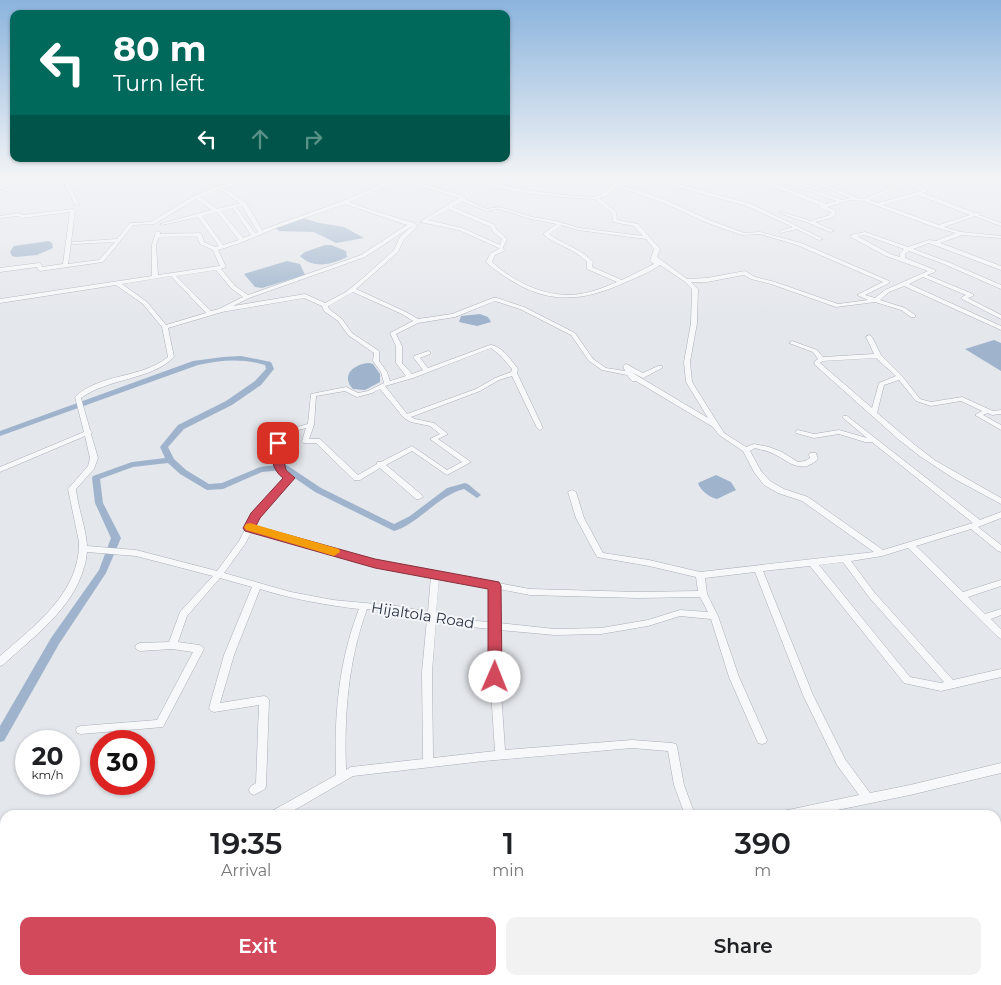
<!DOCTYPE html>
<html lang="en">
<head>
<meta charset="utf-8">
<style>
	body { margin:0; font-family:Montserrat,sans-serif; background:#f2f2f2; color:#202124; height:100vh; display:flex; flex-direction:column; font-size:19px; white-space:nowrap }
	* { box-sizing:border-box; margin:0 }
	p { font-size:16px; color:#757577 }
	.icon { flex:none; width:28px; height:28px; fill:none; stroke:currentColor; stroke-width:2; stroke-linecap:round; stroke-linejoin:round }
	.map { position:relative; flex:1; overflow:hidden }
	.panel { position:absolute; left:0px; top:810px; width:1001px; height:175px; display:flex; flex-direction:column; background:#fff; border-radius:15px 15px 0 0; box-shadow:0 1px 4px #0004 }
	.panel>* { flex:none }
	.top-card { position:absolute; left:10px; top:10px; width:500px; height:152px; border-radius:10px; box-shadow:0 1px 4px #0004; background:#00695c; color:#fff; overflow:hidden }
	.speed { position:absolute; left:15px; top:730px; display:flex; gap:10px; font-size:25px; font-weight:700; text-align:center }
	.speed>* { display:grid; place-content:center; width:65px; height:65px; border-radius:50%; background:#fff; box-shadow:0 1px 4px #0004; line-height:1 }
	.speed small { font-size:12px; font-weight:400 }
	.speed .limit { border:8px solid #d22; background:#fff; color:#111 }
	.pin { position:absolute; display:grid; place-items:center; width:42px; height:42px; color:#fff; margin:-21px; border-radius:10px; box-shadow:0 2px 8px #0006 }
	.me { position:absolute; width:55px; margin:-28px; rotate:1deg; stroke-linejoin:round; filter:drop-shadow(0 0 4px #0008) }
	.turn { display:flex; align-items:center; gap:18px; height:105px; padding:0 20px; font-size:22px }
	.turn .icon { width:65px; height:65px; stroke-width:2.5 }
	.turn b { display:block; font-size:35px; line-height:42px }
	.lanes { display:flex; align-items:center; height:48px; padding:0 20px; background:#0003; justify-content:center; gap:25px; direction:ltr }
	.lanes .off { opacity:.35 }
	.eta { display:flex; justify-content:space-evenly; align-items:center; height:85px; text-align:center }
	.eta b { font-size:30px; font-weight:600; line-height:35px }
	.button { display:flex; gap:10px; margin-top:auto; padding:10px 20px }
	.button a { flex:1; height:58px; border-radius:10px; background:#d1495b; color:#fff; font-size:20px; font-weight:600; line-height:58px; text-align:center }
	.button a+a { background:#f2f2f2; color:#202124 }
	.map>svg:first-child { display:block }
	.water { fill:#9fb4cc }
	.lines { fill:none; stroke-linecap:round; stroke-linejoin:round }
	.canal { fill:#9fb4cc; fill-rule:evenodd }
	.minor-casing { stroke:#a9aeb7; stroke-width:1 }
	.minor { fill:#f7f8fa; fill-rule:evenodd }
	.route { fill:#d1495b; stroke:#882f3b }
	.slow { fill:#f59e0b }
	.labels { text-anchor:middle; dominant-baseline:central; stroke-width:4; stroke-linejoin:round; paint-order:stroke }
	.street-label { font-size:15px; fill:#2b3445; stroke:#f4f6f9 }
</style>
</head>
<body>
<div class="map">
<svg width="1001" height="985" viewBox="0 0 1001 985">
	<rect width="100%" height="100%" fill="#e4e7ec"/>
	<!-- water -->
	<g class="water">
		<polygon points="303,218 319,223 344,227 364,238 336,243 314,232 279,231 276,228"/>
		<polygon points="49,241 52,243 53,248 37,255 16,257 12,256 10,252 14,246"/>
		<path d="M325,245H331L346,251L347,257C331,265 313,269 300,256L305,252Z"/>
		<polygon points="287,261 300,264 305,275 262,288 255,287 244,274"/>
		<polygon points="480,314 488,317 491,322 477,326 459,322 461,316"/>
		<polygon points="994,340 1001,343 1001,371 965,349"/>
		<path d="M369,363L373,364L380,374V382L365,390L353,389C340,375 354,364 369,363Z"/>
		<path d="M716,475L731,482L736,490L717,499C710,498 700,490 698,483Z"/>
	</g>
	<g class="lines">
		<!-- canal -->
		<path class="canal" d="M241,356L271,362L274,369L261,385L232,405L184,429L168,447L174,459L186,470L209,484L222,483L260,467L285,464L321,488L394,524L410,516L447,488L465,483L468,484L481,495L477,498L464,489C437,496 420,523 394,531L315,492L283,470L262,472L223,489L207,490L180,474L168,463L133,467L100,479L103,503L121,538L106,573L59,644L4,741L0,742V726L51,638L99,570L111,538L95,503L92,478L93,476L132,462L165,458L160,447L178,425L226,401L255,381L266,369L265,365C242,358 221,360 198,365L0,436V431L193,361L223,357Z"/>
		<defs>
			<g id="minor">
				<polygon points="32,179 39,179 0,193 0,191"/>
				<polygon points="62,179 66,179 79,204 79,205 75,204"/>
				<path d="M250,179H259L224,188L246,203L262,230L343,201L379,186L369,179H374L383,184L395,179H407L466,197L465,199L486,209L499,207L532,217L556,221L579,228L643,236L634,226L613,222L612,213L595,199L564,197L532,194L500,188L467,179C484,179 501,186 517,188C543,193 569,196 596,197L602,194L612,185V183L618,179H623L618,184L668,201L709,220L744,233L760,232L801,243L889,281V283L865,295L875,298L885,290L928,271L886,256L851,237V235L865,232L908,247L929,240L936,241L956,233L937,228L864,201L850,200L827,207L836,211L834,217L815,222L834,231L830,232L809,223L779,213L781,212L811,221L830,215L831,212L820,208V207L821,206L762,182V180H766L826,204L837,201L772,179H779L842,200L850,198L806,179H812L857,198L864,199L911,179H917L910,183L928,191L923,193L975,213H979V215L1001,223V226L975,216L944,227L961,232L1001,236V238L962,235L940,243L1001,266V270L929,243L913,249L948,262L1001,285V289L944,264L909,251L905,254V258L935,270V272L927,275L973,294V296L968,298L1001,315V319L962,299V297L966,295L923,277L909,284L1001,326V330L904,286L889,292L880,300L905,308L915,315V317H911L901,310L875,302L836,307L771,284L751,279L744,275L707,282H691L698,289L697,323L690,362L692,382L724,433L746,447L754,444L769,447L782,452L798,462L805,461L810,458L809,455L810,453H816L818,459C801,475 790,462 774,454C768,451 762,450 755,448L750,451L761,471L770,481L784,489L808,497L883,550L973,523L872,442H865L839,434L814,438L796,433L795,432L796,431L798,430L814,434L839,430L867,438L842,417L843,416H847L980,520L1001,512V518L978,527L1001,545V552L998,551L971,529L916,546L963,592L1001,580V586L968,597L985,614L1001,609V615L991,619L1001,629V639L998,637L908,548L882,556L851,561L874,592L953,680L1001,669V677L941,691L904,683L810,566L763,571L813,695L845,759L870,793L910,785L1001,763V773L910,795L813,815H783L784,811L788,810L859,795L837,765L803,695L755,572L705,578L707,594L718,616L739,677L767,740L766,743L762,744L758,743L729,677L711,619L680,616L648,626L601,634L555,635L499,630L500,677L505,750L632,740L672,743L676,744L677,747L684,785L695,815H685L674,785L668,751L632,748L484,761L353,776L286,815H271L272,811L336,775C334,718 338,663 359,609C325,605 292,599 260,589L234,655L220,703L264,696L267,697L269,700L266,786L265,789L254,795L250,793L249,790L250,787L256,783L259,705L214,712L211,711L209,708L224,655L252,587L220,578L187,616L178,642L199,645L202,646L204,649L163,727L81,734L77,733L76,730L77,727L81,726L157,720L193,652L172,649L140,651L137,650L135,647L137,644L140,643L169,642L180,612L213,576L136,556L87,552C86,557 86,563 84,567C73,609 33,637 3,665L0,666V656C34,626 80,593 79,542L68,489L88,466L90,458L85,436L0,472V467L84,432L75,397C100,373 141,379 168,357L162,327L143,304L116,285L0,303V299L152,276V245L156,232L158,231L160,232V234L201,233L204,242L215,247L219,246L198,217L162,225L160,224L212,210L196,199L154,224L133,225L103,262L40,271L38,270L37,267L0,272V268L39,263L41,264L42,267L63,264L70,212L22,218L18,216L0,218V216L19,213L23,215L73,209L75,210L71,243L73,242L117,239L130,223L151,222L194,196L218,186ZM401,180L459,198L420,222L459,230L499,248V249L491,253L486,262L487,263C497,272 508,279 519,285C556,305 589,299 626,282C638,277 650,272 660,265L684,281L692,289L691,323L684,362L686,382L708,418L631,372L643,378L662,368V366H658L643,373L626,364L623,366L625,371L606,368L593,359L575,333L524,307L497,298H493L452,314L418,319L406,312L356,289L398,252L404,239L418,226L414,223L371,210L349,202ZM906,184L922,191L878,203L869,200ZM616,186L664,203L705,222L742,235L760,234L797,245L883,282L857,295L868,300L838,304L775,282L755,277L745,271L707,278L687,279L657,257L660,249L638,224L617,220L616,212L599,198L606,196ZM220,189L240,203H241L217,209L200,197ZM918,195L970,215L939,225L883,205ZM462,201L486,211L499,209L531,219L557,224L544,233V235C558,246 575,249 587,262V269L617,282C605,287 593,292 580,294C548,299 515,283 492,262L495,255L504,251L503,247L507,239L496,229L495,225L452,207ZM345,204L407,225L361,255L248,295L235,286L221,269L226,267L218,250L240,243L276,228ZM242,206L258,232L255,233L236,207ZM233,208L251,235L243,238L221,211ZM449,209L491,227L492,231L502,239L500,245L462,228L428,220ZM217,212L239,240L223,245L202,216ZM561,225L578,230L646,239L654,249L650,261L654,264L622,280L592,267L593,262C581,248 563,245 549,234ZM412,226L400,237L394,250L363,278L346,292L325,303L305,294L233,306L249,298L365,257ZM865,235L904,249L900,253V257L890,254L857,236ZM197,236L200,244L213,250L220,266L158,275L156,245L159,237ZM115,242L99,260L68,264L71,243L73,244ZM216,270L231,288L243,297L219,309L211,311L176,276ZM171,276L206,313L166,325L147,302L122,284ZM353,292L402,314L413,321L390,333L396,346V363L406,376L390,381L387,372L379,361V351L352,333L342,319L329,309L328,306ZM304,298L322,306L324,311L338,321L348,335L374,353L373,361L381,372L384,383L368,391L358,393L346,387L311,394L308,424L278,432L277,433C274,450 271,465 286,477L253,514L239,541L217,571L136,550L87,546C86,527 78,509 76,489L94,469L98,458L91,434L92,432L90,430L81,398C108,378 152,380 174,357L168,328L222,312ZM495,301L520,309L571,335L589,361L602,370L627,375L632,381H636L713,427L719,435L743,451L754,472L764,485L778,493L802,501L874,552L700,572L649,560L603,553L584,518L576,492L572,490L568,492L576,518L597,557L649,566L696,577L698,591L638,592L530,589L375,560L254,527L259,517L294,477C291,474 287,471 285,468C278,458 282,445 283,434L306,428L302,441L303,443H316L354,480H360L380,468L416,499H419L423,497L422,495L386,465L412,451L447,475L471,462L438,439L448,434L434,423L415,419L411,417L480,391L499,380L512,376L537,428L540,430L542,429L543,428L517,373L518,369C512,361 501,345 490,345L428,368L420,358L430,354V352L428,351L414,356L413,357L423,370L412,374L402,363V346L396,334L418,323L455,317ZM491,348L501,356L512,369L511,372L495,378L476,389L407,414L385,386L413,378ZM380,389L404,418L411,422L430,426L440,434L430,439L462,462L447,470L412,446L381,462H377V464L358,475L320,439H309L314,425L316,396L345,391L357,397L372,393ZM252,531L375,566L431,576L428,612L397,606L333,600L291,592L224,573L245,544ZM843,562L868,596L944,682L941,683L910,677L819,565ZM439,578L491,588V622L460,620L436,614ZM499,589L530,595L638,598L700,597L708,612L680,610L648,620L601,628L555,629L499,623ZM367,609L397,612L427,619L422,672L423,759L351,767L346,770C344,715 348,661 367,609ZM436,621L460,626L491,629L490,677L495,751L433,758L432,672Z"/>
				<polygon points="677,179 682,179 678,184 751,204 823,239 819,240 797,229 780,233 780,231 793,227 747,206 673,186 673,185"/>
				<path d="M869,335L872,337L881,355L902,376L920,399L931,402L962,397L993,411L1001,410V414L992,415L988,413L983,415L1001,425V430L975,415L982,411L961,401L931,406L916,401L899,380L884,385L877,413L915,445L936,461L1001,498V504L953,478L921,457L898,439L815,365L814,362L818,359L813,352L789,343L792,341L817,350L823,357L874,354L866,337ZM876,358L896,376L879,383L872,408L820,363L823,361Z"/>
				<rect x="0" y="851" width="5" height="12"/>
			</g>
		</defs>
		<!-- minor casing -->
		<use href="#minor" class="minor-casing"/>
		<!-- minor -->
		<use href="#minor" class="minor"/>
	</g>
	<!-- sky -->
	<linearGradient id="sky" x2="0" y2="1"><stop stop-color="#8bb4dd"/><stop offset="0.56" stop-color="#f3f4f6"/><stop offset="1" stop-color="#f3f4f6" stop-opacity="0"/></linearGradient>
	<rect width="1001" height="317" fill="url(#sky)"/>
	<!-- route -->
	<path class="route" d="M278,440L284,443L282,453L286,470L295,478L260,518L256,526L375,559L499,582L501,586L502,677L500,682L495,683L490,682L488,677V589L375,568L245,531L243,528L251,513L283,478C272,470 270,456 273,443Z"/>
	<!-- slow -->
	<polygon class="slow" points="250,523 339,549 340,552 334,556 246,530 244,527 246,524"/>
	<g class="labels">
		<!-- street labels -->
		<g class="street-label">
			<text transform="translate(423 615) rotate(9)">Hijaltola Road</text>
		</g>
	</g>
</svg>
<div class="speed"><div>20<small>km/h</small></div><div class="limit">30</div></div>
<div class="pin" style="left:278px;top:443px;background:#d93025"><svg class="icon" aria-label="arrive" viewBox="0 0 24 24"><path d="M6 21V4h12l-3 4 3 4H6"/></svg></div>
<svg class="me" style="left:495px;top:677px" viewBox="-20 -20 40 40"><circle r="19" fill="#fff"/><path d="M0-13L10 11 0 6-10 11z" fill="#d1495b"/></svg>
<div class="top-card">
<div class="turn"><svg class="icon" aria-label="left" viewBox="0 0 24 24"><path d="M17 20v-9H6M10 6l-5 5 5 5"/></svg><div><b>80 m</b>Turn left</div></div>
<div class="lanes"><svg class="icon" aria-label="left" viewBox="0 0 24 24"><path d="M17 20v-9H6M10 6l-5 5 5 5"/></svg><svg class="icon off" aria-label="ahead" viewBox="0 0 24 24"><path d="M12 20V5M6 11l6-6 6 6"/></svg><svg class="icon off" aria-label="right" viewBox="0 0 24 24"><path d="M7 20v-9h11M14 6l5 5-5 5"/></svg></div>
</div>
<section class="panel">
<div class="eta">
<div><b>19:35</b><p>Arrival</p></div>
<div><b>1</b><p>min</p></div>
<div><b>390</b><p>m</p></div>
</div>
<div class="button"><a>Exit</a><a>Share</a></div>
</section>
</div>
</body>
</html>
